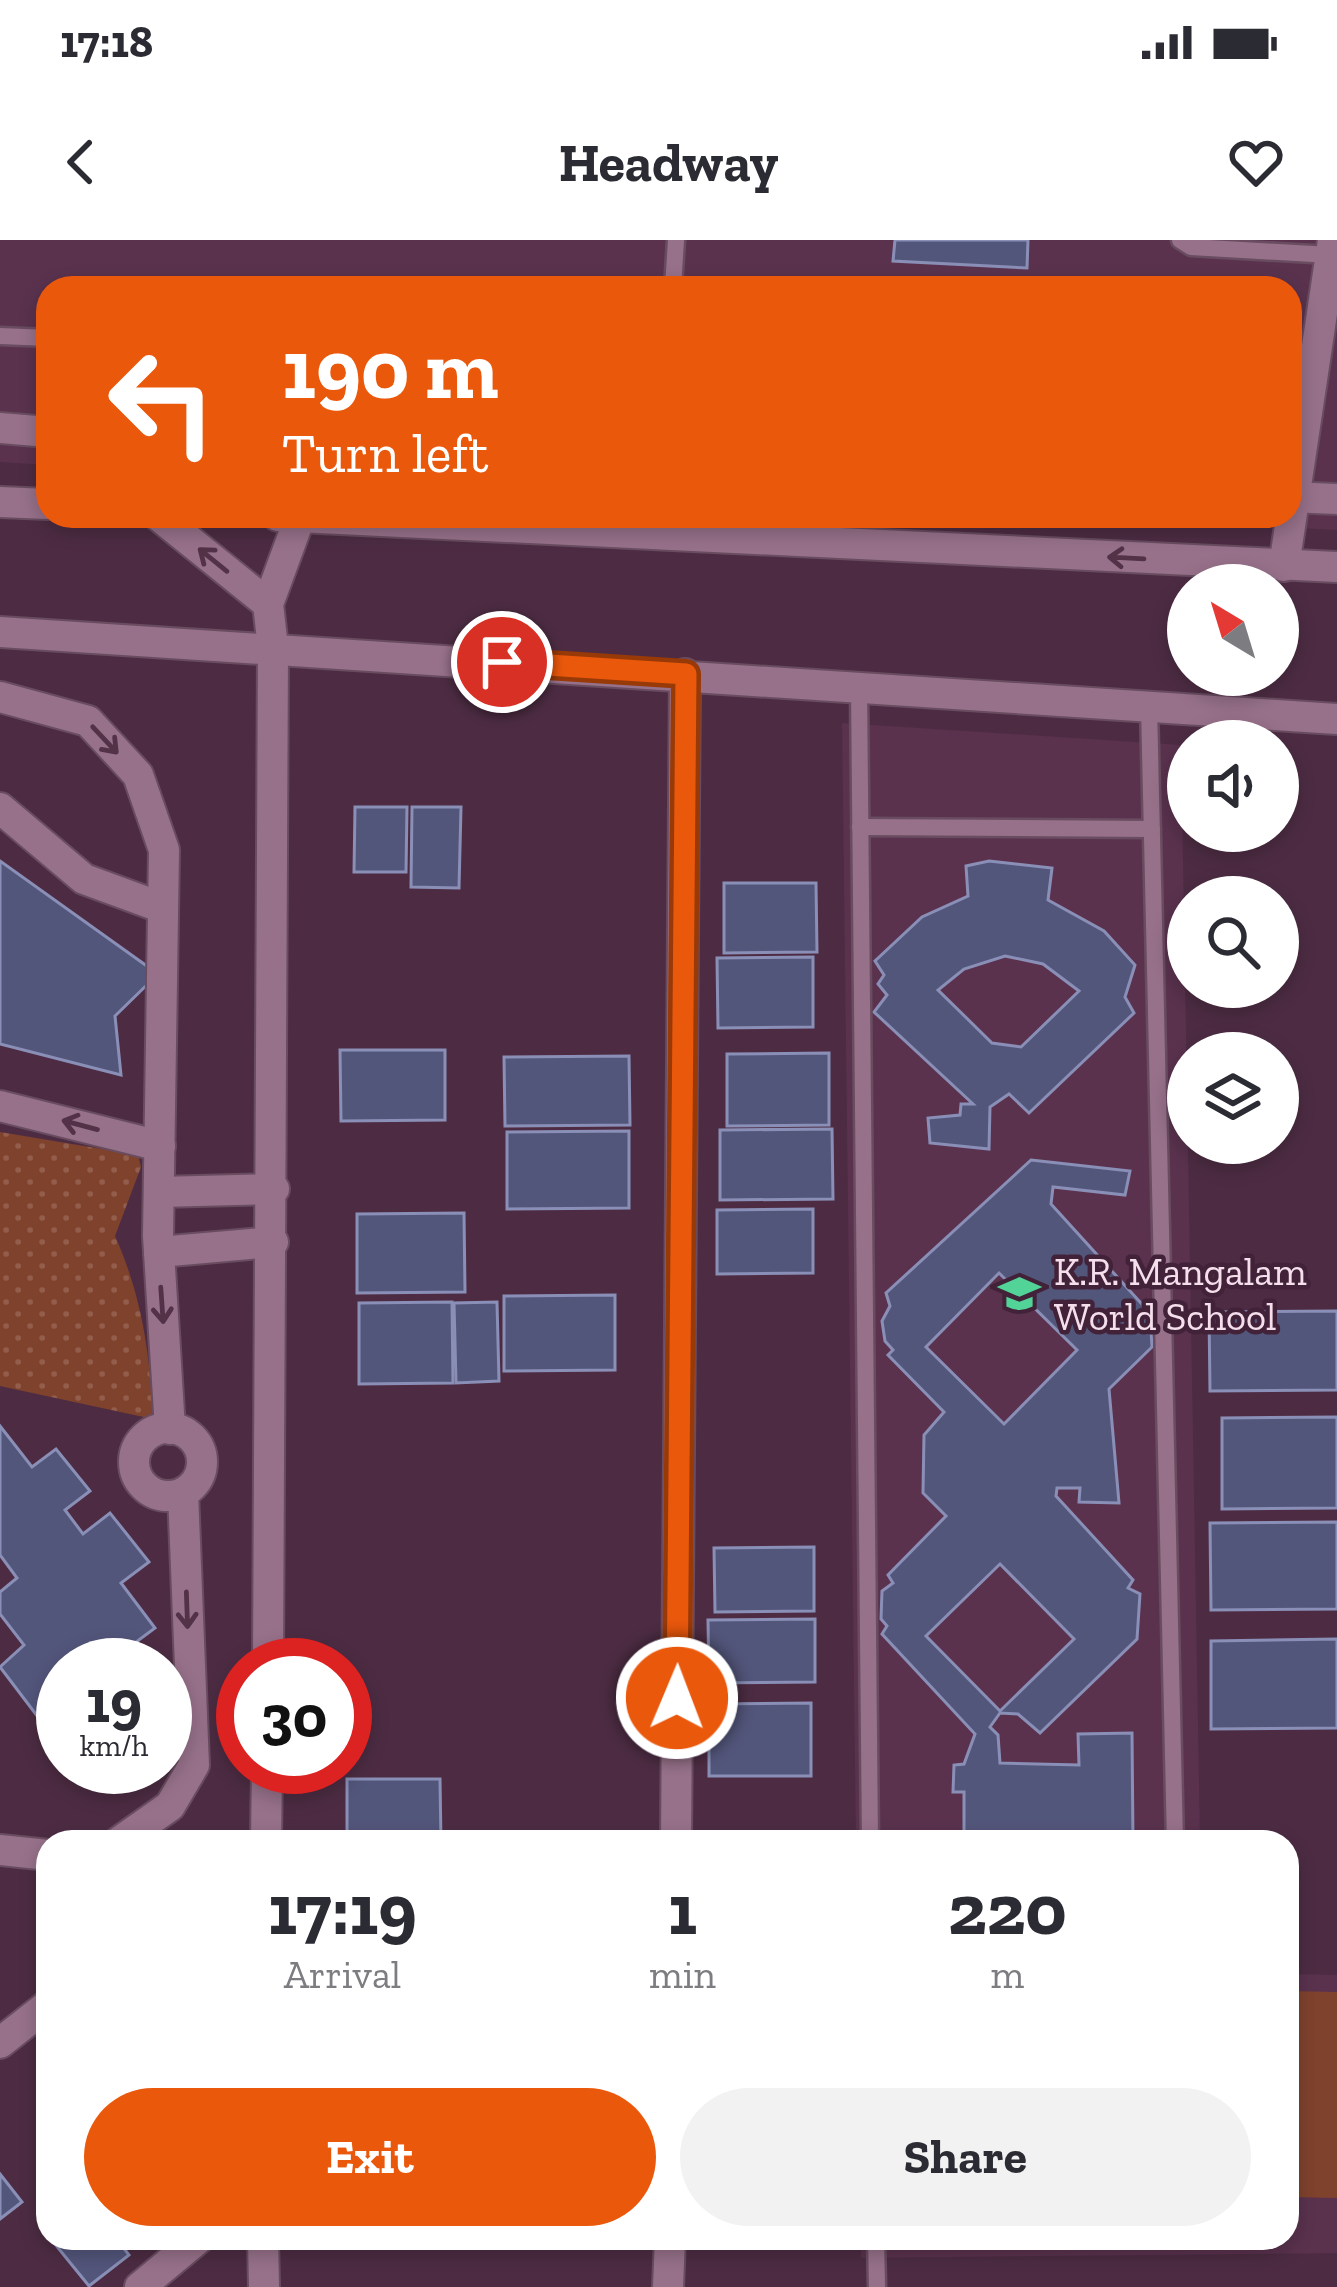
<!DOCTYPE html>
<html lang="en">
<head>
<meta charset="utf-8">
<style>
	body { margin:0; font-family:"Zilla Slab",serif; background:#f2f2f3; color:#2b2b33; height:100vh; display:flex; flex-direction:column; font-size:45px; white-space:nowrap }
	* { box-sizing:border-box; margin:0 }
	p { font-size:39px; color:#7c7c81 }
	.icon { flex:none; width:66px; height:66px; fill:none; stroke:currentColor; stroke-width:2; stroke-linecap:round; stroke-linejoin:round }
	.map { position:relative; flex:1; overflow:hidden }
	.side { position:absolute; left:36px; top:1590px; width:1263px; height:420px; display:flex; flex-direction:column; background:#fff; border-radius:36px; box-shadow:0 6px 18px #0003 }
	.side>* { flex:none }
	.banner { position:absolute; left:36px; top:36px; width:1266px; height:252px; border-radius:36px; box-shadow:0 6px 18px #0003; background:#ea580c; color:#fff; overflow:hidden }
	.needle { width:78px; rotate:322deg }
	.tools { position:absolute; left:1167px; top:324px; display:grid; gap:24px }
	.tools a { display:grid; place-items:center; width:132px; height:132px; border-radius:50%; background:#fff; box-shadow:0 6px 18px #0003; font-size:60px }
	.speed { position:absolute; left:36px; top:1398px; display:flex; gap:24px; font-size:60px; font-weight:700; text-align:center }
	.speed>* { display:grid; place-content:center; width:156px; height:156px; border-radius:50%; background:#fff; box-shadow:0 6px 18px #0003; line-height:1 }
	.speed small { font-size:30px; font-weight:400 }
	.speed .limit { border:18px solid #d22; background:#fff; color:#111 }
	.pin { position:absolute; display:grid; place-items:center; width:102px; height:102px; color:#fff; margin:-51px; border:6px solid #fff; border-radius:50%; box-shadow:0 3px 12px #0007 }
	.me { position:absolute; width:132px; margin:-66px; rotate:1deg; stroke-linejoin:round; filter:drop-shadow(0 0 9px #0008) }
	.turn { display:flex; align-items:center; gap:42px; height:252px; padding:0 48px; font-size:54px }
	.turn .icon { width:156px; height:156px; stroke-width:2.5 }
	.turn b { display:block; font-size:84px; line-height:102px }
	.eta { display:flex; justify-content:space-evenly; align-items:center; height:204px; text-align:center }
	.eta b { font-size:72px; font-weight:800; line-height:84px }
	.button { display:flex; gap:24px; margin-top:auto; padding:24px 48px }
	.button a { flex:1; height:138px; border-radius:72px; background:#ea580c; color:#fff; font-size:48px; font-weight:800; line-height:138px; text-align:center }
	.button a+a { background:#f2f2f3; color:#2b2b33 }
	.status { display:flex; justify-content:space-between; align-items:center; height:84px; padding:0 60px; background:#fff; direction:ltr }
	.status svg { height:33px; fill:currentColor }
	header { display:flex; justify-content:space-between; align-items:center; height:156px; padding:0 48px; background:#fff; font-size:54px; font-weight:800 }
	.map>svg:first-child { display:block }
	.built { fill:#5a324e }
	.grass { fill:url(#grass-dots) }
	.pitch { fill:#7f422c }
	.building { fill:#53567b; stroke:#8a8fb7; stroke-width:3; fill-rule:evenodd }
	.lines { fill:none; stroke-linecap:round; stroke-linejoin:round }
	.service-casing { stroke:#694c60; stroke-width:21 }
	.minor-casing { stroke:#694c60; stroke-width:34 }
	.tertiary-casing { stroke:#694c60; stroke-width:34 }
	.secondary-casing { stroke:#694c60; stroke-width:34 }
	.service { stroke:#97718a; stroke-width:16 }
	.minor { stroke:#97718a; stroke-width:30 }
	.tertiary { stroke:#97718a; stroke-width:30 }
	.secondary { stroke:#97718a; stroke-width:30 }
	.oneway { stroke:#533248 }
	.route-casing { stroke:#983908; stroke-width:30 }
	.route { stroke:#ea580c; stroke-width:21 }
	.labels { text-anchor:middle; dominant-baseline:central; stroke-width:9; stroke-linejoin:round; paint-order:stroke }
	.poi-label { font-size:39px; fill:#f5dfed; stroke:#422238; text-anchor:start }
</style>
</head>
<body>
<div class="status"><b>17:18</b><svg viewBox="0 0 49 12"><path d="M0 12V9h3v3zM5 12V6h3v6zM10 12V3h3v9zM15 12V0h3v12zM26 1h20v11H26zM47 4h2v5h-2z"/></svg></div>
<header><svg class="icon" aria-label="back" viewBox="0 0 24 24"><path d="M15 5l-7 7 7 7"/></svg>Headway<svg class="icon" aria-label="heart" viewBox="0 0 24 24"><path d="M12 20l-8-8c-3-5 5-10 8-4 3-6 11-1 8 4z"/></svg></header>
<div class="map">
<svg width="1337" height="2047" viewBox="0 0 1337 2047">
	<defs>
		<pattern id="grass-dots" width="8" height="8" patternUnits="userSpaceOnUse" patternTransform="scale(3)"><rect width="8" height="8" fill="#7f422c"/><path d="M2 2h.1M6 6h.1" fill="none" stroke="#925d4b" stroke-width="1.8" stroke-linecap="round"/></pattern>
	</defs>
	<rect width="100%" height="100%" fill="#4d2c43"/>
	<!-- built -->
	<g class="built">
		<polygon points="0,0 1337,0 1337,290 1067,276 1290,276 1290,48 48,48 48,225 0,222"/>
		<polygon points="842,483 1181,505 1200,1602 856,1602"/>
		<polygon points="1287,1734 1337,1735 1337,2013 861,2018 861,1998 1287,1998"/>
	</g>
	<!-- grass -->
	<path class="grass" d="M0,892L138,915L141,927L115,996C142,1057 150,1113 153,1179L0,1146Z"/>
	<!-- pitch -->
	<polygon class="pitch" points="1287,1751 1337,1752 1337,1958 1287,1957"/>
	<!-- building -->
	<g class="building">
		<polygon points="895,0 1028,0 1027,28 893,21"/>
		<polygon points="355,567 407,567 406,632 354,632"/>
		<polygon points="412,567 461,567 459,648 411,647"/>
		<polygon points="0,621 158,734 115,776 121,835 0,804"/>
		<path d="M989,621L1052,628L1048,660L1104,691L1135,725L1125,757L1134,773L1029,873L1009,854L990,867L989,909L930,903L928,878L960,875L961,864H973L874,772L887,755L878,744L884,735L875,721L922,677L968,656L966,626ZM1005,716L1043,724L1079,751L1021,807L992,803L938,750L964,729Z"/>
		<polygon points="724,643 816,643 817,712 724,713"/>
		<polygon points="813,717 813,787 718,788 717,718"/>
		<polygon points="340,810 445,810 445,880 341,881"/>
		<polygon points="829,813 829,885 727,886 727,814"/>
		<polygon points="629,816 630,885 505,886 504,817"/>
		<polygon points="832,889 833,959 720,960 720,890"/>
		<polygon points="629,891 629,968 507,969 507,892"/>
		<path d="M1031,920L1130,931L1125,955L1053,947L1051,964L1150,1073L1152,1107L1109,1149L1119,1263L1079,1262L1080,1248H1057L1056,1256L1133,1340L1128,1348L1140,1354L1137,1399L1040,1493L1018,1474L1000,1473L990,1487L998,1495L1000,1523L1079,1525L1078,1494L1132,1493L1133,1602H964V1552H953L954,1525L964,1524L975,1494L882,1394L887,1386L881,1379L882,1351L893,1343L888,1335L946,1276L923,1253L924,1195L944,1172L888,1115L893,1110L885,1101L882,1081L890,1066L886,1053ZM999,1033L1077,1110L1004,1184L926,1107ZM1000,1324L1074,1399L1000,1471L926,1396Z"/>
		<polygon points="813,969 813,1033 717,1034 717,970"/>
		<polygon points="464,973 465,1052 357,1053 357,974"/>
		<polygon points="615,1055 615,1130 504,1131 504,1056"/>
		<polygon points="452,1062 453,1143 359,1144 359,1063"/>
		<polygon points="497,1062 499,1141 456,1143 454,1063"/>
		<polygon points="1337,1071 1337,1150 1210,1151 1209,1072"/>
		<polygon points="1337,1177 1337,1268 1222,1269 1222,1178"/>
		<polygon points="0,1186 32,1227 56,1209 90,1251 65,1270 83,1294 110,1273 149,1322 121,1343 155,1388 128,1408 141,1425 63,1425 63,1510 0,1427 24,1405 0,1374 0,1352 17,1338 0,1315"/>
		<polygon points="1337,1282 1337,1369 1211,1370 1210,1283"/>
		<polygon points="814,1307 814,1371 715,1372 714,1308"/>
		<polygon points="815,1379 815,1442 709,1443 708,1380"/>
		<polygon points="1337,1399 1337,1488 1211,1489 1211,1401"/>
		<polygon points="811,1463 811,1536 709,1536 709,1464"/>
		<polygon points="347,1539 440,1539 441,1602 347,1602"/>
		<polygon points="0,1934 22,1962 0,1979"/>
		<polygon points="50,1998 116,1998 129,2015 89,2046"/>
	</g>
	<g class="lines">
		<defs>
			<g id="service">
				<polyline points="1180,0 1191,7 1330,15"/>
				<polyline points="673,48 676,0"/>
				<polyline points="0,96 48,98"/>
				<polyline points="859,446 870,1602"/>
				<polyline points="1149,466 1175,1602"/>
				<polyline points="860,587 1152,589"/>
				<polyline points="876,1998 877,2047"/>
			</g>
			<g id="minor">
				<polyline points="159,276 268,364"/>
				<polyline points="0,392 1337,479"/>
				<polyline points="0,457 88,481 138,535 164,610 158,996 170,1189"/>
				<polyline points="0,568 84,639 163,668"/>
				<polyline points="0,866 160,906"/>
				<polyline points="159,952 274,949"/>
				<polyline points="159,1012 273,1002"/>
				<circle cx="168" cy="1222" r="34"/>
				<polyline points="268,1425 273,408 268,364 300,277"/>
				<polyline points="119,1602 170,1566 194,1525 183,1253"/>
				<polyline points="266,1602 267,1527"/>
				<polyline points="676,1602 685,434"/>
				<polyline points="0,1610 48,1615"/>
				<polyline points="0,1803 48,1765"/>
				<polyline points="263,1998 264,2047"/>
				<polyline points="140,2047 199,1998"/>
				<polyline points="668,2047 670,1998"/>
			</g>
			<polyline id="tertiary" points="1284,326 1333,0"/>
			<g id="secondary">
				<polyline points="0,188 48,192"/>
				<polyline points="1290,257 1337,259"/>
				<polyline points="0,262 48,264"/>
				<polyline points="278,276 1337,327"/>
			</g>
		</defs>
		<!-- service casing -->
		<use href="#service" class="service-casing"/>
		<!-- minor casing -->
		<use href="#minor" class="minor-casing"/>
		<!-- tertiary casing -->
		<use href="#tertiary" class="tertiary-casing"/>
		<!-- secondary casing -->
		<use href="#secondary" class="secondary-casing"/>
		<!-- service -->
		<use href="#service" class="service"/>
		<!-- minor -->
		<use href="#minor" class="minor"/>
		<!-- tertiary -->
		<use href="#tertiary" class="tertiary"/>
		<!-- secondary -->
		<use href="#secondary" class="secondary"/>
	</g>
	<!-- one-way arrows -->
	<defs><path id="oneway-shaft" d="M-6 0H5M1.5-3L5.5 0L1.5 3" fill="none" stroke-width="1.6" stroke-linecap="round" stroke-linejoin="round" transform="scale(3)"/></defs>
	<g class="oneway">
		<use href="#oneway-shaft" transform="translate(1126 318) rotate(-177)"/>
		<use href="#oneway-shaft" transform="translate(213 320) rotate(-141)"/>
		<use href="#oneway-shaft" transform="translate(105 500) rotate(47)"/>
		<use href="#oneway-shaft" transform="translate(80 885) rotate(-165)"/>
		<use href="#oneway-shaft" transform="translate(162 1065) rotate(86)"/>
		<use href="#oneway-shaft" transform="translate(187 1370) rotate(88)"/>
	</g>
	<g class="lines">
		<defs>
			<polyline id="route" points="502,422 686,434 677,1458"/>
		</defs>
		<!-- route casing -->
		<use href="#route" class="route-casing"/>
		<!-- route -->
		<use href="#route" class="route"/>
	</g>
	<!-- icons -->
	<defs>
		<symbol id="school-bare" viewBox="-9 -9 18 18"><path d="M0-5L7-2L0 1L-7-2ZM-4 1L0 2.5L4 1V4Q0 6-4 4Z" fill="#52d397" stroke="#422238" stroke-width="2.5" paint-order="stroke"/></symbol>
	</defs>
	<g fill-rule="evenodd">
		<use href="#school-bare" x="990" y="1024" width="59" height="59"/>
	</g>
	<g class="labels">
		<!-- poi labels -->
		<g class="poi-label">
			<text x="1054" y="1031">K.R. Mangalam<tspan x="1054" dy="45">World School</tspan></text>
		</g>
	</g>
</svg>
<div class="tools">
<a><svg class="needle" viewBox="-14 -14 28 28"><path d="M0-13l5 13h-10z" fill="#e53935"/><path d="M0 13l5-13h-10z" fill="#7c7c81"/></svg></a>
<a><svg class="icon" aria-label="sound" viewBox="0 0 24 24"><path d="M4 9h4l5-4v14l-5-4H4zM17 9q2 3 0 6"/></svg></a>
<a><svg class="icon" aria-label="search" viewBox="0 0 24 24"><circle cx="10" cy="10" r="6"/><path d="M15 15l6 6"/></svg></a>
<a><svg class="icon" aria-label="layers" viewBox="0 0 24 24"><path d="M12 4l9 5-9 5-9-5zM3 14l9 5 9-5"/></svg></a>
</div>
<div class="speed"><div>19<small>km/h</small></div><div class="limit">30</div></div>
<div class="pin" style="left:502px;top:422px;background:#d93025"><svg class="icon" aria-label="arrive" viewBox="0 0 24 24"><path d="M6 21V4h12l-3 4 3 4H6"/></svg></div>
<svg class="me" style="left:677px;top:1458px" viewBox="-20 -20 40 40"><circle r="17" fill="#ea580c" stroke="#fff" stroke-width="3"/><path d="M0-11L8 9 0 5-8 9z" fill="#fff"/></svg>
<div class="banner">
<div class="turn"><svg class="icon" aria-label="left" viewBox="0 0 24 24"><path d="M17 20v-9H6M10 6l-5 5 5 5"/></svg><div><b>190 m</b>Turn left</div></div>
</div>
<section class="side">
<div class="eta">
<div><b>17:19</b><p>Arrival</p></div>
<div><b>1</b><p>min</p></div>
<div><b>220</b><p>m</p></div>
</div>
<div class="button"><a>Exit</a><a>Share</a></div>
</section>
</div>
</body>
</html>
